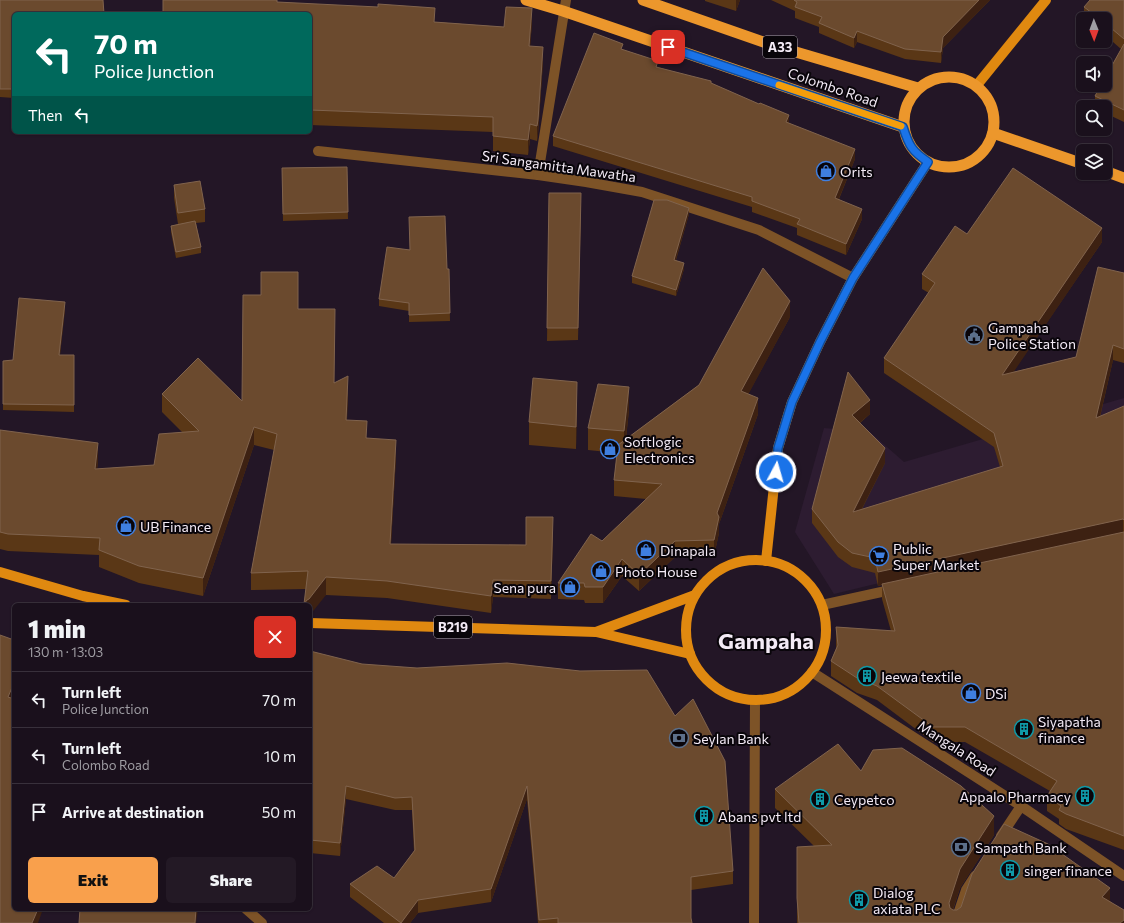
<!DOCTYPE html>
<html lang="en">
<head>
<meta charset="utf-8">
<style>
	body { margin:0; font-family:Commissioner,sans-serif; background:#231925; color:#f1f3f6; height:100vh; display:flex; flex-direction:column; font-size:15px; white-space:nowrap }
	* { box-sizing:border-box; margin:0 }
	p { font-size:13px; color:#9f9da3 }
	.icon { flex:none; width:22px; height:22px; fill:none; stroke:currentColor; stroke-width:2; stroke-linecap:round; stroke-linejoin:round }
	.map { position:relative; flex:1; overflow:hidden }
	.drawer { position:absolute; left:12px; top:603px; width:300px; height:308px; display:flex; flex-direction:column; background:#1a101c; border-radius:6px; box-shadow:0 1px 3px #0004,0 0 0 1px #38303b }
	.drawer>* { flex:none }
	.banner { position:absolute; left:12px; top:12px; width:300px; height:122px; border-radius:6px; box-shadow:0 1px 3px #0004,0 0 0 1px #38303b; background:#00695c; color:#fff; overflow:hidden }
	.needle { width:26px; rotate:179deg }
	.buttons { position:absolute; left:1076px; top:12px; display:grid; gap:8px }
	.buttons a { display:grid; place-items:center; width:36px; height:36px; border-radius:6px; background:#1a101c; box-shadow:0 1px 3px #0004,0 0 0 1px #38303b; font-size:20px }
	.pin { position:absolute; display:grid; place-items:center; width:34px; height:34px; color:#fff; margin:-17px; border-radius:8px; box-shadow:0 2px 6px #0006 }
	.me { position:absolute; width:44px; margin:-22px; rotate:6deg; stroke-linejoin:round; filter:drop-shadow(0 0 3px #0008) }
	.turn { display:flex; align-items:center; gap:14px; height:84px; padding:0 16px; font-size:18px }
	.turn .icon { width:52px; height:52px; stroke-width:2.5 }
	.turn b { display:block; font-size:28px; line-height:34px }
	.then { display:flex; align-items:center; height:38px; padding:0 16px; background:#0003; gap:8px; font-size:15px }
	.round { display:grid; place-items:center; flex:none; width:42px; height:42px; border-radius:6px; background:#231925 }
	.overview { display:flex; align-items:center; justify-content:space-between; height:68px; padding:0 16px }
	h1 { font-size:24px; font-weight:800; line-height:30px }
	.cta { display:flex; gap:8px; margin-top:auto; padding:8px 16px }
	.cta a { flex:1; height:46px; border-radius:6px; background:#f9a04c; color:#111; font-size:16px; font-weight:800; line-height:46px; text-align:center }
	.cta a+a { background:#231925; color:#f1f3f6 }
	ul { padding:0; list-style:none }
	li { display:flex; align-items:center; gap:12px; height:56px; padding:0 16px; border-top:1px solid #38303b }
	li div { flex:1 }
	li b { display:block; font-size:15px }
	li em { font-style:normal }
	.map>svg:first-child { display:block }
	.built { fill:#2d1c31 }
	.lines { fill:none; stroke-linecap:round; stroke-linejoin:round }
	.minor { stroke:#7d5327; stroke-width:10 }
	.tertiary { stroke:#7d5327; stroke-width:10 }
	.primary { stroke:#e08910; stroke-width:10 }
	.trunk { stroke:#ec972c; stroke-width:11 }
	.wall { fill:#5a3716 }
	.shaded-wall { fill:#3d2112 }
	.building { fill:#6b4a2e; stroke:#80634d }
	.route-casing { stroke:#114b97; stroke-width:10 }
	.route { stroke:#1a73e8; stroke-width:7 }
	.slow { stroke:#f59e0b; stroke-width:7 }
	.labels { text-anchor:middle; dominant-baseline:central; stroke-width:4; stroke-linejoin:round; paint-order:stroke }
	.shield { fill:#09050a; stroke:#ada5ae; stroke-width:1 }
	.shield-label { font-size:13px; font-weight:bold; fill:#f3eaf5 }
	.street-label { font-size:14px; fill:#f3eaf5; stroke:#09050a }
	.poi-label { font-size:14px; fill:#f3eaf5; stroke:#09050a; text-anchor:start }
	.town-label { font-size:22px; font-weight:bold; fill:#f3eaf5; stroke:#09050a }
</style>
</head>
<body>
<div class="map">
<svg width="1124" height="923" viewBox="0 0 1124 923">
	<rect width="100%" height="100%" fill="#231626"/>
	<!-- built -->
	<polygon class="built" points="1124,398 1124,526 1011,551 834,594 795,532 824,428 870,432 904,462"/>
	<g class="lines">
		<!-- minor -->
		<g class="minor">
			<polyline points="318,151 538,175 586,182 642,192 759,230 853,278"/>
			<polyline points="538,175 566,0"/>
			<polyline points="822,605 895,589"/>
			<polyline points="1001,836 1021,806"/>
			<polyline points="246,909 262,923"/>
			<polyline points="955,923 966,890 975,876"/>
		</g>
		<!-- tertiary -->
		<g class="tertiary">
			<polyline points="812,672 1021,806 1124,876"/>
			<polyline points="754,923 755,700"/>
		</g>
		<!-- primary -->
		<g class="primary">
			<polyline points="977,85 1046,0"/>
			<circle cx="756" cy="630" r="70"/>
			<polyline points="766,561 778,448 792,402 820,342 853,278 928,162"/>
			<polyline points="0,572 83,596 126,605"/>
			<polyline points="310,623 596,632 690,654"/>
			<polyline points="596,632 695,595"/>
		</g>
		<!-- trunk -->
		<g class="trunk">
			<polyline points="526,0 563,11 903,127"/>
			<polyline points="643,0 772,45 918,88"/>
			<circle cx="949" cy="122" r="45"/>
			<polyline points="993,133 1083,164"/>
			<polyline points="1105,171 1124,178"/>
		</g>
	</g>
	<!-- wall -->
	<g class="wall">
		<polygon points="0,0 14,14 14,98 0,97"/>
		<polygon points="705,0 740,0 736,11 705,1"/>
		<polygon points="771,0 990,0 943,48 941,63 905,59 857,42 854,48 819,33 819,27 795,18 795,11"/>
		<polygon points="1124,0 1124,122 1105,113 1105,107 1095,107 1095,96 1121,49 1105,35 1105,19 1084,19 1084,7"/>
		<polygon points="278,2 435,22 504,27 532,23 530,46 543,62 538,134 537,141 530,139 528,155 493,151 493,132 310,125 310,14"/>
		<polygon points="623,50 658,67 711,83 789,123 855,159 839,199 862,219 846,255 797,235 797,228 752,212 752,207 553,146 553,136"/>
		<polygon points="347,167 348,219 283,221 282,168"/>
		<polygon points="174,185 205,209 205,222 196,223 201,247 201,253 176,258 171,232 171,226 178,224 174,198"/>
		<polygon points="549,193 581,206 578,340 547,341"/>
		<polygon points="689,214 676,260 684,269 676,296 632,283 632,276"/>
		<polygon points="967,234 1102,242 1013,372 1076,357 1124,273 1124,363 1113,360 1100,417 1124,406 1124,850 1066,829 1059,824 1059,819 1047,811 1047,796 1050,791 965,742 933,742 877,700 857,693 831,676 831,661 836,648 836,627 891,631 882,599 882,585 878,586 875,573 852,567 838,557 812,523 812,509 848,372 870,414 860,423 885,463 862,509 1000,467 994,447 884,373 884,358 929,293 922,289 922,274"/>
		<polygon points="447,269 449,269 450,321 409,322 409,311 379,306 379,299"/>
		<polygon points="65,309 60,355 74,355 74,412 3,410 3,361 13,360"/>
		<polygon points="298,309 334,382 348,393 347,420 367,438 396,457 391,544 526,545 553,535 551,599 493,597 491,613 387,598 326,595 304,605 306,589 251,590 251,573 274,450 254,445 203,596 139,583 99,567 99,555 8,551 0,549 0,430 98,461 97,469 154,465 183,433 162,412 162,394 242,401"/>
		<polygon points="790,317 748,394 758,414 719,524 719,533 714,556 675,557 639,591 622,576 603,603 585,603 584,600 558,599 558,583 646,499 614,496 614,480 617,453 588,450 588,428 629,410 626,439"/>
		<polygon points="577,405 576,449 529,445 529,422"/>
		<polygon points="310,651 733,871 733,884 691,890 691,918 692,923 538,923 527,799 491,902 418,913 410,923 384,923 350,897 350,884 394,878 414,851 412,810 395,810 346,799 340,856 310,853"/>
		<polygon points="861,771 994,835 960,888 953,910 1110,901 1124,923 797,923 797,847 814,846 775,808 775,789"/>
	</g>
	<!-- shaded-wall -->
	<g class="shaded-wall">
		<polygon points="736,0 740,0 736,11"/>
		<polygon points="979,0 990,0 943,48 941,63 941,52 943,37"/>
		<polygon points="532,8 532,23 529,61 529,46"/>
		<polygon points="857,31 857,42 854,48 854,38"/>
		<polygon points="543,47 543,62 538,134 537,141 537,126"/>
		<polygon points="789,115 789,125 786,122"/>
		<polygon points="530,124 530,139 528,155 528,140"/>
		<polygon points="855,149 855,159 835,208 835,198"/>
		<polygon points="689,208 689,214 674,266 674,260"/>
		<polygon points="862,209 862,219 846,255 846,244"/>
		<polygon points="1102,228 1102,242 1002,389 1002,375"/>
		<polygon points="684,263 684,269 676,296 676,290"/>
		<polygon points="790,301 790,317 741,408 741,391"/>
		<polygon points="65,302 65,309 59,362 59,355"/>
		<polygon points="1113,345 1113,360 1096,433 1096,418"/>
		<polygon points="348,376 348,393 346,437 346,420"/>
		<polygon points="577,382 577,405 576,449 576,427"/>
		<polygon points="629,387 629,410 624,454 624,431"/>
		<polygon points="758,398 758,414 719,524 719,533 714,556 714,540 717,513"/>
		<polygon points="870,400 870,414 852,429 852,415"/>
		<polygon points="254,427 254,445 203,596 203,578"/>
		<polygon points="396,440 396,457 390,562 390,544"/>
		<polygon points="98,443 98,461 95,487 95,469"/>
		<polygon points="885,448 885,463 853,526 853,512"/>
		<polygon points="553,517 553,535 551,599 551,581"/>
		<polygon points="1123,519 1123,534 878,586 878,572"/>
		<polygon points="675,541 675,557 639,591 639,575"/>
		<polygon points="622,559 622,576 603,603 603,587"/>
		<polygon points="326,577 326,595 310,615 310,605 304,605 304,604"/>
		<polygon points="493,580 493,597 491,613 491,596"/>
		<polygon points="14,683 14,696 8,710 8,697"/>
		<polygon points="346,786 346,799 340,856 340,843"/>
		<polygon points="527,786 527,799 491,902 491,889"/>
		<polygon points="994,816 994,835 960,888 949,921 949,903 960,869"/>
		<polygon points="1110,888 1110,906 1102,897"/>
		<polygon points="418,900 418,913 410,923 401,923"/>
		<polygon points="38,909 43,909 38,923 32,923"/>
		<polygon points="196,909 198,909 196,923 195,923"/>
		<polygon points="1124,920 1124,923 1120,923"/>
	</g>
	<!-- building -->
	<g class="building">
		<polygon points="0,0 103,0 104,14 14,14 14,89 0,89"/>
		<polygon points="163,0 277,0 277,2 378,7 378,4 435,8 434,22 504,27 506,7 532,8 529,46 543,47 538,120 537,126 530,124 528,140 493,136 493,117 310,110 310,14 163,14"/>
		<polygon points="794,0 979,0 943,37 941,52 905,49 857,31 854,38 819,23 822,17 795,7 797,2"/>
		<polygon points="1090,0 1124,0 1124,39 1105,23 1105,19 1100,19 1084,7"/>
		<polygon points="594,33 623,44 621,49 658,61 656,67 711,81 711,83 759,104 760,103 789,115 786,122 855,149 835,198 862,209 846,244 797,224 800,219 752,201 752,197 553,136"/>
		<polygon points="1124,44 1124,110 1095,96 1101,85 1105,85 1105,78"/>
		<polygon points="347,167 348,212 283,214 282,168"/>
		<polygon points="1013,168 1102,228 1002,375 1076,357 1098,267 1124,273 1124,349 1113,345 1096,418 1124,406 1124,520 1123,519 878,572 875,558 852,553 838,542 812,509 848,372 870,400 852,415 885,448 853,512 1003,466 994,433 884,358 935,283 922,274 955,226 967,234"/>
		<polygon points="200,181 205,209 178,213 174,185"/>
		<polygon points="549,193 581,193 578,328 547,328"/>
		<polygon points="654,200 667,200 689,208 674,260 684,263 676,290 632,276"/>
		<polygon points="445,216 447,269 449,269 450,313 409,315 409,303 379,299 387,247 410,250 409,217"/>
		<polygon points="195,221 201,247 176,252 171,226"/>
		<polygon points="763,268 790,301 741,391 758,398 717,513 719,517 714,540 675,541 639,575 622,559 603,587 585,587 584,583 558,583 591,534 602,541 662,484 614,480 618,445 699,385"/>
		<polygon points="261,272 298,272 298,309 335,309 334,383 348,376 346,420 367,421 366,438 396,440 390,544 526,545 526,517 553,517 551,581 493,580 491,596 387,581 326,577 309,599 307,600 304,604 308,571 251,573 277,434 254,427 203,578 139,566 99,550 100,538 8,534 0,532 0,430 98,443 95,469 154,465 159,434 199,431 162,394 198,358 242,401 243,295 261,295"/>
		<polygon points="19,298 65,302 59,355 74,355 74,405 3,404 3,361 13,360"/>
		<polygon points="533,378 577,382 576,427 529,422"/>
		<polygon points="598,384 629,387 624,431 588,428"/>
		<polygon points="1124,532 1124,836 1066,814 1059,810 1061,806 1047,796 1057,781 965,727 933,727 877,686 857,678 831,661 838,645 836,627 895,631 882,584"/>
		<polygon points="0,635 14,640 14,683 8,697 14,699 14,909 38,909 32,923 0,923"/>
		<polygon points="310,651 362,664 417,668 507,663 580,671 647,670 675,716 693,699 725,761 733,871 691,877 691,918 692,923 558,923 558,918 539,920 527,786 491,889 418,900 401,923 350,884 377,866 394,878 415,850 412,797 395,798 346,786 340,843 310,840"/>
		<polygon points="838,744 861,771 873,750 902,748 961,786 994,816 960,869 949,903 950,908 953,910 957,910 961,907 972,874 1004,824 1048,844 1110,888 1102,897 1124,910 1124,920 1120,923 799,923 797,898 797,847 832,845 775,789"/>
		<polygon points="80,909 196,909 195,923 79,923"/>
	</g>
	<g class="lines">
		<defs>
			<path id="route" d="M668,47L903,127C909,146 912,151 928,162L853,278L820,342L792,402L778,448L776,472"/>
		</defs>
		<!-- route casing -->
		<use href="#route" class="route-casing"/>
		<!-- route -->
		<use href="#route" class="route"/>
		<!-- slow -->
		<polyline class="slow" points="779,85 901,126"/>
	</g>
	<!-- icons -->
	<defs>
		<symbol id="shop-ring" viewBox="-11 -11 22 22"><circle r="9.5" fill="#09050a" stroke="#3f7fe0" stroke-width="1.5"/><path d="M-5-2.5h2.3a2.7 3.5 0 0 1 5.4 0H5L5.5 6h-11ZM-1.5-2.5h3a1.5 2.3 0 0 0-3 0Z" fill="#3f7fe0"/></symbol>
		<symbol id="civic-ring" viewBox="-11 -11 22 22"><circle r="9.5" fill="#09050a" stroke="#5c6f8a" stroke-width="1.5"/><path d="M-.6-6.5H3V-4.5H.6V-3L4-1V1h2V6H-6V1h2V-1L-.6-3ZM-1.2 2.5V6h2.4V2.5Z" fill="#5c6f8a"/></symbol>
		<symbol id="supermarket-ring" viewBox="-11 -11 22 22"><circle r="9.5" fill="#09050a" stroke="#3f7fe0" stroke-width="1.5"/><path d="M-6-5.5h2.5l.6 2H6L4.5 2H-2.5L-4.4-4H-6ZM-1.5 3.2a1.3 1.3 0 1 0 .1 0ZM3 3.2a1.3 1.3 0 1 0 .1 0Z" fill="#3f7fe0"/></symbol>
		<symbol id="building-ring" viewBox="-11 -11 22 22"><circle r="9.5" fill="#09050a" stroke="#0f9aa8" stroke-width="1.5"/><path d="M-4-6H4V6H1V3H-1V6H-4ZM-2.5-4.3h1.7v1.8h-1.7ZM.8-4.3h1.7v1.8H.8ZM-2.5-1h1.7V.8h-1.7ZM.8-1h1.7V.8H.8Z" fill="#0f9aa8"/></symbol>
		<symbol id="bank-ring" viewBox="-11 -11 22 22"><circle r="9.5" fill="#09050a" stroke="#5c6f8a" stroke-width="1.5"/><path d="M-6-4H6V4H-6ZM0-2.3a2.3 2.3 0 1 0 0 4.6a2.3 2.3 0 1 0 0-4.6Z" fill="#5c6f8a"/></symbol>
	</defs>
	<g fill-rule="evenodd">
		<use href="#shop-ring" x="815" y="160" width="22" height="22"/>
		<use href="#civic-ring" x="963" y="324" width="22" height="22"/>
		<use href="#shop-ring" x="599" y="438" width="22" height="22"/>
		<use href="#shop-ring" x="115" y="515" width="22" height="22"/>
		<use href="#shop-ring" x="635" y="539" width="22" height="22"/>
		<use href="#supermarket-ring" x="868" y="545" width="22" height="22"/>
		<use href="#shop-ring" x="590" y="560" width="22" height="22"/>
		<use href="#shop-ring" x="559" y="576" width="22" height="22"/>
		<use href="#building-ring" x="856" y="665" width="22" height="22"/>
		<use href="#shop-ring" x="960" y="682" width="22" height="22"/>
		<use href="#building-ring" x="1013" y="718" width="22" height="22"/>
		<use href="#bank-ring" x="668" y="727" width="22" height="22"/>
		<use href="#building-ring" x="1074" y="785" width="22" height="22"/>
		<use href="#building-ring" x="809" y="788" width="22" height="22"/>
		<use href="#building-ring" x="693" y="805" width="22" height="22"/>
		<use href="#bank-ring" x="950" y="836" width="22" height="22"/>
		<use href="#building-ring" x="999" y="859" width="22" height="22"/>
		<use href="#building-ring" x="848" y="889" width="22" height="22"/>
	</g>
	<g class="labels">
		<!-- shield labels -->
		<g class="shield">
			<rect x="763" y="36" width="34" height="22" rx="3"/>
			<rect x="434" y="616" width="38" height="22" rx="3"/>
		</g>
		<g class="shield-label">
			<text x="780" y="47">A33</text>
			<text x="453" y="627">B219</text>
		</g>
		<!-- street labels -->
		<g class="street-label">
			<text transform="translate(833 87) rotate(19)">Colombo Road</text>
			<text transform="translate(559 166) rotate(8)">Sri Sangamitta Mawatha</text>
			<text transform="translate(957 748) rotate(33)">Mangala Road</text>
		</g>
		<!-- poi labels -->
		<g class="poi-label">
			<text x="840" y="171">Orits</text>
			<text x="988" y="327">Gampaha<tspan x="988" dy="16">Police Station</tspan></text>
			<text x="624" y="441">Softlogic<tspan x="624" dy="16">Electronics</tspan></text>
			<text x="140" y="526">UB Finance</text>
			<text x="893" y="548">Public<tspan x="893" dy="16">Super Market</tspan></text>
			<text x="660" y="550">Dinapala</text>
			<text x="615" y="571">Photo House</text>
			<text x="556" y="587" text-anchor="end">Sena pura</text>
			<text x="881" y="676">Jeewa textile</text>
			<text x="985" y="693">DSi</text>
			<text x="1038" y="721">Siyapatha<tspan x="1038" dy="16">finance</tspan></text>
			<text x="693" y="738">Seylan Bank</text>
			<text x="1071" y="796" text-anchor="end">Appalo Pharmacy</text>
			<text x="834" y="799">Ceypetco</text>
			<text x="718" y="816">Abans pvt ltd</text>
			<text x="975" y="847">Sampath Bank</text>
			<text x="1024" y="870">singer finance</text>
			<text x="873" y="892">Dialog<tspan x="873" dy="16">axiata PLC</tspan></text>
		</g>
		<!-- town labels -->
		<g class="town-label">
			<text x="766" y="640">Gampaha</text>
		</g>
	</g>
</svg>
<div class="buttons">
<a><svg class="needle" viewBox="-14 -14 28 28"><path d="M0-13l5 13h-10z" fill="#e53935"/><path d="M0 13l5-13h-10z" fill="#9f9da3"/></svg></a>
<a><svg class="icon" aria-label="sound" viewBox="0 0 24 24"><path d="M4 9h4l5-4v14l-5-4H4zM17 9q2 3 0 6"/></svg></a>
<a><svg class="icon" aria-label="search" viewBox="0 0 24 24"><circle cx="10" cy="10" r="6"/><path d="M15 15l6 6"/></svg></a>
<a><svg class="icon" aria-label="layers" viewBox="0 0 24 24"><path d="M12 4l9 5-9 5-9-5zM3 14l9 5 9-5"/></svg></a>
</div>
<div class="pin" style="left:668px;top:47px;background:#d93025"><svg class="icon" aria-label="arrive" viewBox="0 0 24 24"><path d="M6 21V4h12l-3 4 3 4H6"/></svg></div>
<svg class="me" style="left:776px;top:472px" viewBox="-20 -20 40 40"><circle r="17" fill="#1a73e8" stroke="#fff" stroke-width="3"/><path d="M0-11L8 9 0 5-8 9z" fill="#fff"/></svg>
<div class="banner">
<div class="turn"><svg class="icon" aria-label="left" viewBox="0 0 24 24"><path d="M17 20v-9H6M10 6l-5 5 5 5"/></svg><div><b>70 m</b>Police Junction</div></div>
<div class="then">Then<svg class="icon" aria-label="left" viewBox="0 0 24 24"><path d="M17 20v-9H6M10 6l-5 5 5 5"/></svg></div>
</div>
<section class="drawer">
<div class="overview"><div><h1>1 min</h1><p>130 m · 13:03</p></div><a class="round" style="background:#d93025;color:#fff"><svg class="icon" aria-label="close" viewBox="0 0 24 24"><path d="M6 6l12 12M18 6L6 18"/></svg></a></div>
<ul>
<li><svg class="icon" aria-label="left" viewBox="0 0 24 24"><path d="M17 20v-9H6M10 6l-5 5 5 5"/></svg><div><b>Turn left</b><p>Police Junction</p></div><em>70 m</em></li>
<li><svg class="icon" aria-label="left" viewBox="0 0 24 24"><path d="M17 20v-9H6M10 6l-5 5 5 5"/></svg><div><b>Turn left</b><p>Colombo Road</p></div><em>10 m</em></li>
<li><svg class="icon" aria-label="arrive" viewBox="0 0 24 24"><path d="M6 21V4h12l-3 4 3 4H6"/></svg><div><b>Arrive at destination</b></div><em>50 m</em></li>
</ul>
<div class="cta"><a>Exit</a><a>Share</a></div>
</section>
</div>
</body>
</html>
